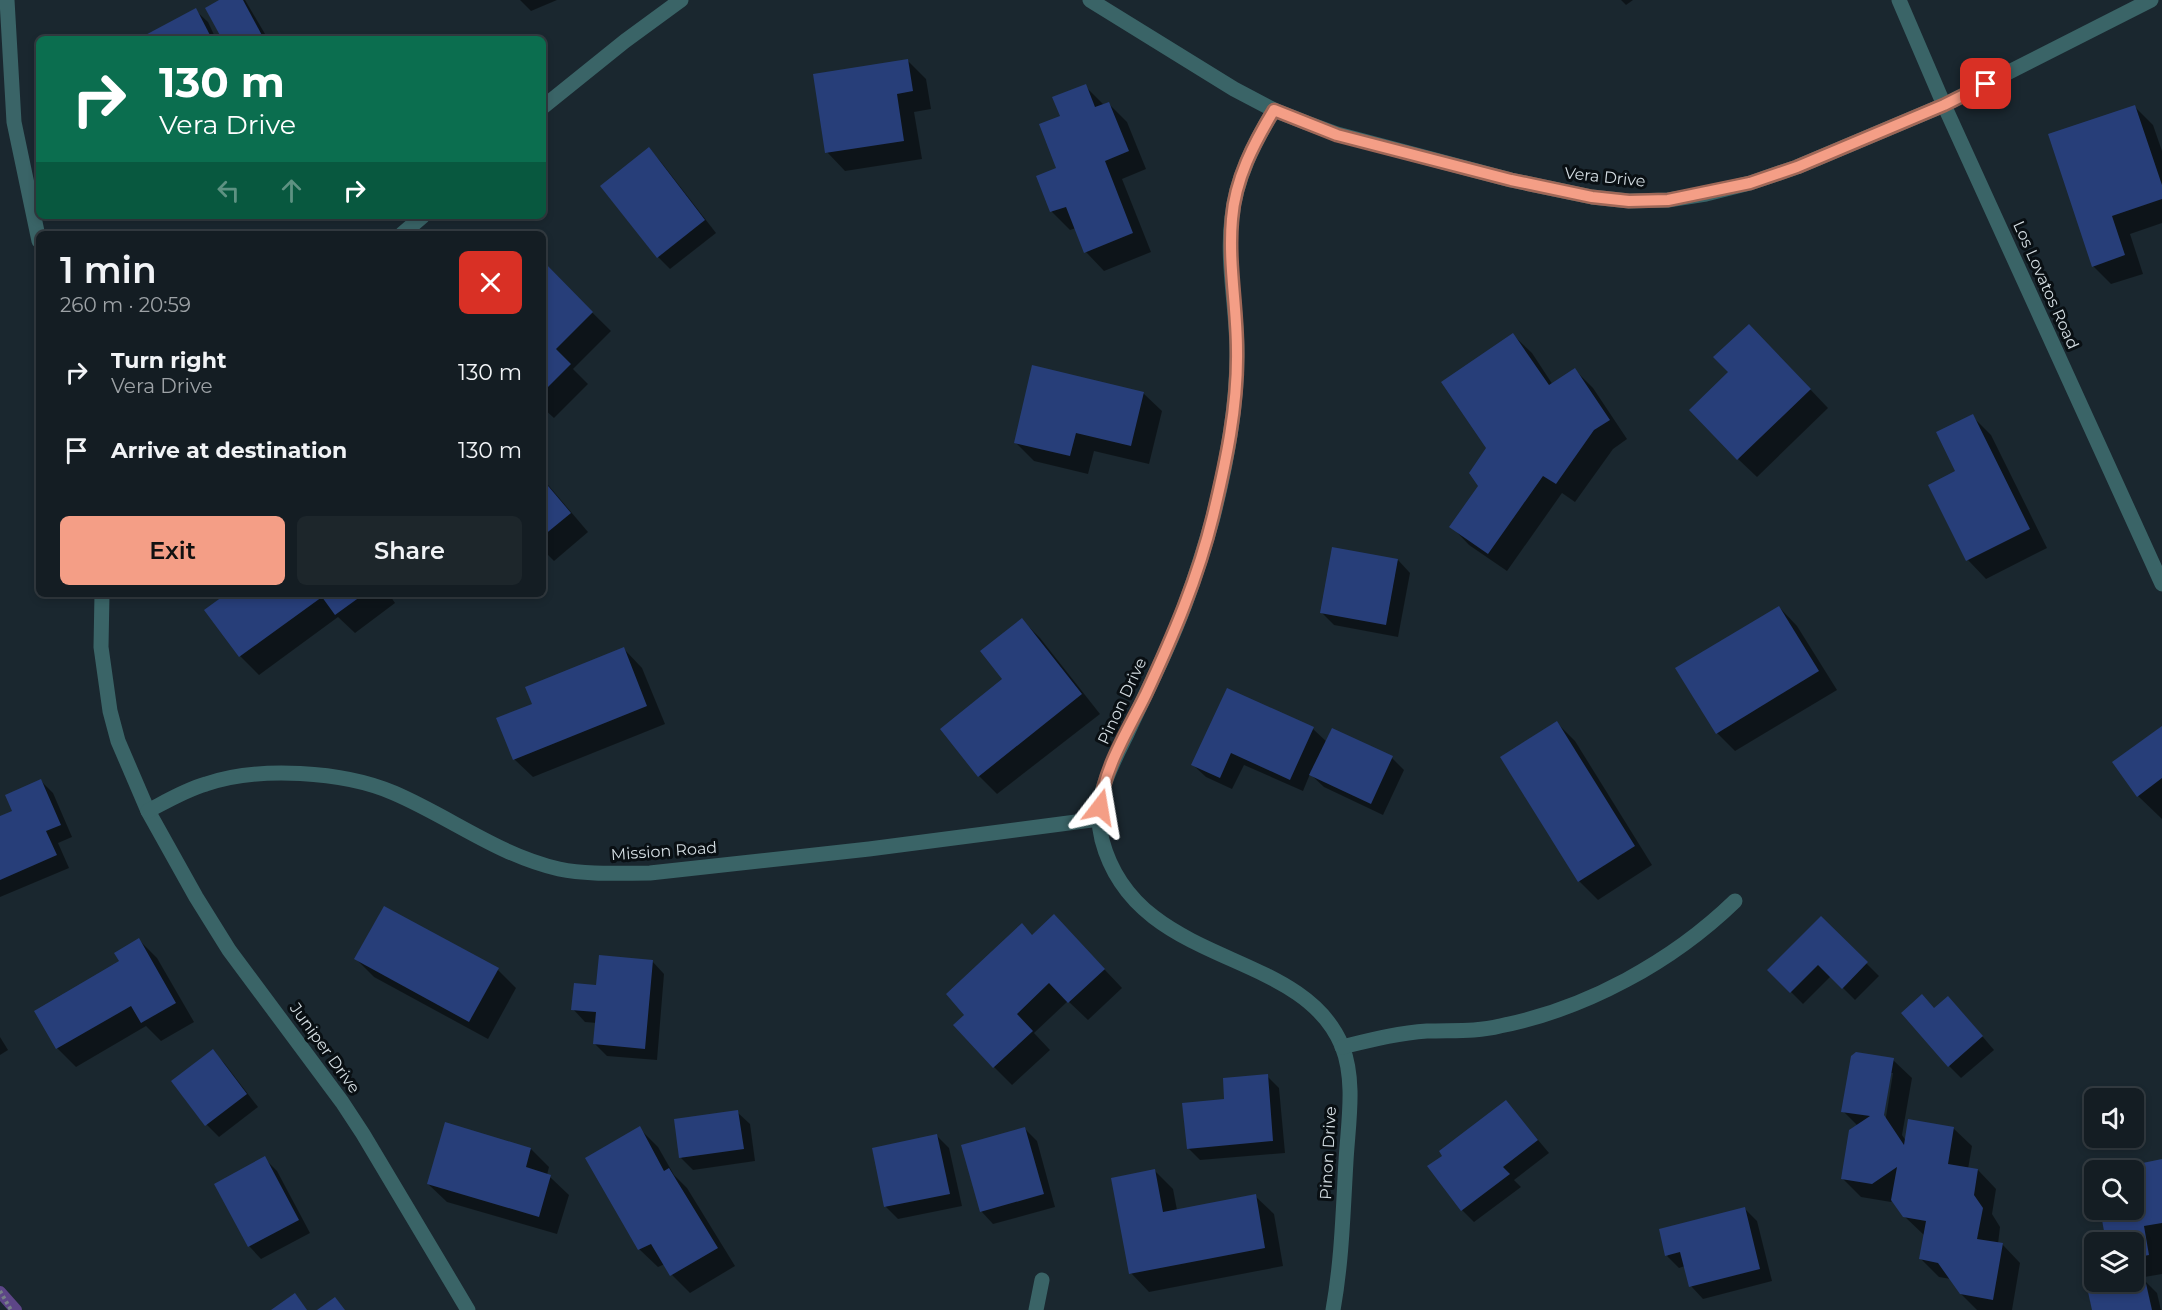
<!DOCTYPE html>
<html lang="en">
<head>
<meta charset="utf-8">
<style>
	body { margin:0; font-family:Montserrat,sans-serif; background:#1d262b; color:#f1f3f6; height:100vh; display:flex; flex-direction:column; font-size:22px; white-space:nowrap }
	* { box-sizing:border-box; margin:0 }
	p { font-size:20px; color:#9da2a6 }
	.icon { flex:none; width:33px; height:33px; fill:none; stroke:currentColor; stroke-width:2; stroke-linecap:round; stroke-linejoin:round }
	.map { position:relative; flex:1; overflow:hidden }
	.panel { position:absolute; left:36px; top:231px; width:510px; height:366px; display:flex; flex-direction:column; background:#141d23; border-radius:9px; box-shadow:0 3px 9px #0003,0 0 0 2px #333b41 }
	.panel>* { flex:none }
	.banner { position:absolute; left:36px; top:36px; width:510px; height:183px; border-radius:9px; box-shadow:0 3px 9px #0003,0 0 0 2px #333b41; background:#0b6e4f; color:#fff; overflow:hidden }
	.tools { position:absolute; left:2084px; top:1088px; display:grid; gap:12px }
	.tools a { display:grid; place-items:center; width:60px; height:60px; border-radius:9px; background:#141d23; box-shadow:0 3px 9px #0003,0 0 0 2px #333b41; font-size:30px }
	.pin { position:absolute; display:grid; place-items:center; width:51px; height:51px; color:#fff; margin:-26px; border-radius:12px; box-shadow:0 3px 9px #0006 }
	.me { position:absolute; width:66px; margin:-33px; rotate:14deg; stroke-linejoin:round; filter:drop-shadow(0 0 4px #0008) }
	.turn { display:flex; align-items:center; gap:21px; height:126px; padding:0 24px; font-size:27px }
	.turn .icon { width:78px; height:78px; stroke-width:2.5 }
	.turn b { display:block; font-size:42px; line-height:51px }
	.lanes { display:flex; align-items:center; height:57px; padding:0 24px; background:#0003; justify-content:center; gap:30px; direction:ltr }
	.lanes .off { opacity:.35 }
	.round { display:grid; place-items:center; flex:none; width:63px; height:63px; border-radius:9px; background:#1d262b }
	.head { display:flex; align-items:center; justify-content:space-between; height:102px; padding:0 24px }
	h1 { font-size:36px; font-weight:600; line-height:45px }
	.primary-button { display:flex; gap:12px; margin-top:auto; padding:12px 24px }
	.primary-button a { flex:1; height:69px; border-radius:9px; background:#f49e86; color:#111; font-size:24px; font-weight:600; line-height:69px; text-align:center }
	.primary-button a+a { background:#1d262b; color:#f1f3f6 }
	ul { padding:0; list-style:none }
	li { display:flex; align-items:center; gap:18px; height:78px; padding:0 24px }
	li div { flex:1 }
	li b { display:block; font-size:22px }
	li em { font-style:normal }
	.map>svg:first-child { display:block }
	.shadow { fill:#0007; fill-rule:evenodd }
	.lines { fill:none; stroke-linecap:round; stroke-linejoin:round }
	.stream { stroke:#5d4687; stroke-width:12 }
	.building { fill:#273e79 }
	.path { stroke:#768187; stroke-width:4; stroke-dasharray:3 3; stroke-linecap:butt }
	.street { stroke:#3a6467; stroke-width:15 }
	.route-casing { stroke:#9f6757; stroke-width:15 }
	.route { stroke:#f49e86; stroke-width:10 }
	.labels { text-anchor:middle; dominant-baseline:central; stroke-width:6; stroke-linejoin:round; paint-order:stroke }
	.street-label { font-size:16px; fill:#d4dde2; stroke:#090f13 }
</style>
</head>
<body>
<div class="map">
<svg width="2162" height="1310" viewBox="0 0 2162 1310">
	<rect width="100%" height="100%" fill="#1a272f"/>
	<!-- shadow -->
	<g class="shadow">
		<polygon points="222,0 245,0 268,39 224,39"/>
		<polygon points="520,0 557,0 531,11"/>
		<polygon points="1621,0 1633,0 1626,5"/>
		<polygon points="195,10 208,22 216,39 141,39"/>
		<polygon points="908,61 926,79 931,109 914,112 922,159 845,171 827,152"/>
		<polygon points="1085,86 1104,105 1108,103 1127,122 1146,169 1122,179 1151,252 1104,271 1086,252 1076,228 1070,230 1052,212 1038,177 1058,168 1062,117"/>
		<polygon points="2135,107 2153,125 2162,151 2162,223 2130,234 2143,274 2111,284 2093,266"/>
		<polygon points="649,149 661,162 716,233 670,269 658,257"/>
		<polygon points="543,264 611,331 573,369 588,384 554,418 543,408"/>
		<polygon points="1513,335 1532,353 1553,385 1575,370 1593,388 1627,439 1613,449 1575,502 1562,493 1507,571 1469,545 1451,526 1480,486"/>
		<polygon points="1767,344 1828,408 1757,477 1738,459"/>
		<polygon points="1143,393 1162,411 1149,464 1094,451 1088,474 1034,461 1015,442"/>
		<polygon points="1972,416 1991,435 2047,548 1986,579 1968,560 1930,486 1957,472"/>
		<polygon points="543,479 588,532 554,561 543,550"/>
		<polygon points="1398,560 1410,573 1398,637 1334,625 1322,613"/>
		<polygon points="229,594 389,594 395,603 355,633 338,617 259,675 240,656 207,610"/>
		<polygon points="1779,607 1797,626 1837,690 1735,751 1717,733"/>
		<polygon points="1022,620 1040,638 1100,714 997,794 979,776"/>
		<polygon points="624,649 642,668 665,724 533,777 514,759 534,705"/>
		<polygon points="1228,690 1313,729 1327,742 1392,758 1404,770 1383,815 1324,787 1310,774 1303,791 1244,765 1232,789 1206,777 1193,765"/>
		<polygon points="1557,723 1575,741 1652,865 1598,900 1579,881 1502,757"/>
		<polygon points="2162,728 2162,819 2138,796"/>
		<polygon points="41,781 53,793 72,837 58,843 69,868 0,897 0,818 14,812"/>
		<polygon points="1821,918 1879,976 1855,1000 1831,976 1803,1004 1769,970"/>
		<polygon points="1072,935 1122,988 1088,1020 1068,1001 1034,1033 1050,1050 1012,1085 994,1067 1032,936"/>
		<polygon points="139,940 157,958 194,1022 161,1041 146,1026 76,1067 57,1048"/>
		<polygon points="356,959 498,970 516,988 488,1039 374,977"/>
		<polygon points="652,961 664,974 657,1060 607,1056 595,1044 597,1023 585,1022 573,1009 598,987"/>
		<polygon points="1960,1010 1994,1050 1961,1078 1949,1066"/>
		<polygon points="0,1037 8,1050 0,1055"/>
		<polygon points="213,1051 225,1064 258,1107 219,1137 207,1125"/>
		<path d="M1893,1060L1912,1078L1902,1135L1906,1141L1953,1128L1972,1146L1968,1169L1978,1170L1996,1189L1992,1214L2000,1227L1998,1244H2002L2020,1263L2012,1310H1977L1961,1294L1951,1279L1939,1277L1921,1259L1925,1236L1904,1216L1893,1200L1891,1202L1861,1197L1842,1178L1858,1126L1843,1111ZM1890,1073H1893L1885,1123L1882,1122Z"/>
		<polygon points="1267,1076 1279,1088 1285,1153 1200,1160 1188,1148 1226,1101"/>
		<polygon points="1506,1102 1549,1153 1514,1180 1521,1187 1474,1222 1462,1210 1444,1156"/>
		<polygon points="737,1112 750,1124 755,1161 693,1170 681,1158"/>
		<polygon points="639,1128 658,1147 674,1175 687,1188 735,1266 690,1293 672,1275 665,1264 658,1267 639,1249"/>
		<polygon points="1025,1129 1037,1141 1055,1207 993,1224 981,1211"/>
		<polygon points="937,1136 949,1148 962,1206 898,1219 886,1207 874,1149"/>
		<polygon points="531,1149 549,1167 547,1175 550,1177 569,1195 557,1234 447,1202 428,1184"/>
		<polygon points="264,1158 277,1171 310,1233 261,1259 249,1246"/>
		<polygon points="2162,1161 2162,1274 2133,1279 2133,1242 2108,1242 2102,1209 2133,1209 2133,1170 2130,1170"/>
		<polygon points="1155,1171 1173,1189 1177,1210 1255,1196 1274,1214 1283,1266 1149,1292 1131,1273"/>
		<polygon points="1745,1209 1757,1221 1772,1281 1703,1299 1691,1286 1685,1266 1679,1268 1667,1256"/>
		<polygon points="2145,1281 2157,1293 2161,1310 2094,1310"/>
	</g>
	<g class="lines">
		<!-- stream -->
		<polyline class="stream" points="0,1292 16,1310"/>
	</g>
	<!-- building -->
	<g class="building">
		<polygon points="219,0 243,0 264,39 222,39 205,8"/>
		<polygon points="196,8 212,39 138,39"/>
		<polygon points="908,59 913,91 897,94 904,141 825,153 813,74"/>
		<polygon points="1086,84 1095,107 1109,102 1129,151 1105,161 1133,233 1084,253 1066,207 1050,212 1036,176 1056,168 1039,124 1060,116 1052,97"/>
		<polygon points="2135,105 2162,185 2162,199 2112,216 2125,255 2092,267 2048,134"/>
		<polygon points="649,147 705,220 657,258 600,186"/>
		<polygon points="543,261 593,312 556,349 571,364 543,392"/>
		<polygon points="1749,324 1811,389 1737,460 1689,410 1728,372 1713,357"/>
		<polygon points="1513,333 1549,385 1575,368 1610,420 1594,430 1556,484 1543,476 1488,554 1449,527 1478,486 1469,473 1486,448 1441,382"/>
		<polygon points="1032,365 1144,392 1131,446 1076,433 1070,456 1014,443"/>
		<polygon points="1973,414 2030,529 1966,561 1928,485 1955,471 1936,432"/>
		<polygon points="543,480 571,513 543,536"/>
		<polygon points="1332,547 1398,559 1386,625 1320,613"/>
		<polygon points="226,594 364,594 335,615 322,597 239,657 204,610"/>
		<polygon points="1779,606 1819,671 1716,734 1675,668"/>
		<polygon points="1022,618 1082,694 978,777 940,729 1002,679 980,651"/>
		<polygon points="624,647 647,706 513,760 496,718 532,704 525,687"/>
		<polygon points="1227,688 1314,727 1290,780 1231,753 1220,778 1191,765"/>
		<polygon points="1557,721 1635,846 1578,882 1500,757"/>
		<polygon points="2162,726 2162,778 2137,797 2112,762"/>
		<polygon points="1332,728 1393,756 1371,804 1309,775"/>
		<polygon points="41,779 61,825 46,831 57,855 0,880 0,816 12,811 5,795"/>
		<polygon points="384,906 499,968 469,1022 354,959"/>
		<polygon points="1054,914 1105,969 1068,1003 1049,983 1017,1014 1033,1031 993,1068 953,1025 964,1015 946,994 1022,923 1032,935"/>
		<polygon points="1821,916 1868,962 1842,989 1818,965 1790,993 1767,970"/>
		<polygon points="139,938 176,1003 141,1023 131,1006 56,1049 34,1011 119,961 114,953"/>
		<polygon points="599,955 653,960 645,1049 593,1044 596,1012 571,1010 574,983 596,985"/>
		<polygon points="1922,994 1934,1008 1948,996 1983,1036 1948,1067 1901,1013"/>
		<polygon points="213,1049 247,1094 205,1126 171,1081"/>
		<polygon points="1856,1052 1894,1058 1884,1115 1904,1145 1908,1119 1954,1127 1948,1164 1978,1169 1974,1195 1983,1208 1977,1239 2003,1243 1993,1300 1960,1294 1938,1263 1919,1259 1926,1221 1903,1217 1891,1200 1897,1167 1872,1184 1841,1179 1849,1130 1870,1116 1841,1112 1851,1056"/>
		<polygon points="1268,1074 1273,1141 1187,1149 1182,1103 1224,1099 1223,1078"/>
		<polygon points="1506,1100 1538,1140 1503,1167 1510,1174 1461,1211 1427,1166 1442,1156 1439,1151"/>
		<polygon points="738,1110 744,1149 679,1158 674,1119"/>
		<polygon points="445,1122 531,1148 526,1167 551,1175 539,1217 427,1184"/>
		<polygon points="640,1126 664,1171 669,1168 718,1248 670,1276 651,1244 638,1250 585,1158"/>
		<polygon points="1025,1127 1044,1194 980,1212 961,1145"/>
		<polygon points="937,1134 950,1194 884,1207 872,1148"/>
		<polygon points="265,1156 299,1220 248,1247 214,1184"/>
		<polygon points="2162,1159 2162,1223 2144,1226 2149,1255 2133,1258 2133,1242 2106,1242 2100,1209 2133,1209 2133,1170 2128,1170 2128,1166"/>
		<polygon points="1155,1169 1163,1212 1256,1194 1265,1248 1129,1274 1111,1178"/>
		<polygon points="1745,1207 1760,1269 1689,1287 1680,1252 1665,1256 1659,1229"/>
		<polygon points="2145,1279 2152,1310 2092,1310 2088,1292"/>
		<polygon points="295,1293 307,1310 271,1310"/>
		<polygon points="335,1297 345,1310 317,1310"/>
	</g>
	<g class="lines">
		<!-- path -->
		<polyline class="path" points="0,1291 11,1310"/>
		<!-- street -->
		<g class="street">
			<polyline points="7,0 14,122 39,241"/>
			<polyline points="1090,0 1234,89 1274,110 1307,123 1337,134 1511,180 1592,197 1629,201 1668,200 1706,194 1750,183 1797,167 1944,105 2151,0"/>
			<polyline points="1899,0 1944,105 2162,584"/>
			<polyline points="543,107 625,41 681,0"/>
			<path d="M1274,110C1254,143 1236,178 1232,217C1226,262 1237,308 1237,353C1237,409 1226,467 1212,521C1202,556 1191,591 1177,625C1162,662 1143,699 1126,736C1117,754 1107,773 1102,792C1098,808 1098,824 1102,840C1136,969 1301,946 1342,1046C1356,1081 1348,1124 1346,1161C1343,1211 1342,1260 1333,1310"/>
			<polyline points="402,234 423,216"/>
			<polyline points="102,594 101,647 110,711 118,741 148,811 196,897 229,950 342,1102 363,1134 468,1310"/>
			<path d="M148,811C167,801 185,790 206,784C258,766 343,771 394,793C450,817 498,855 559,869C588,875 619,873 650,873L869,849L1099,819"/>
			<path d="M1342,1047C1371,1040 1398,1033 1427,1031C1452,1030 1476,1032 1500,1026C1586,1009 1672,962 1735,901"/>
			<polyline points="1036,1310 1042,1280"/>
		</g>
	</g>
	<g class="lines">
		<defs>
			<path id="route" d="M1100,807C1104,767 1129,729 1146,694C1173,636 1198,578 1213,516C1226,462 1238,406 1237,350C1237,306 1228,263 1232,219C1235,179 1254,143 1274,110L1337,135L1511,180L1592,197L1629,201L1668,200L1750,183L1797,167L1944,105L1986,84"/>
		</defs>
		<!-- route casing -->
		<use href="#route" class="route-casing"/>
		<!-- route -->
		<use href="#route" class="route"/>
	</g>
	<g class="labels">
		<!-- street labels -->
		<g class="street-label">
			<text transform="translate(1605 177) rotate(6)">Vera Drive</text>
			<text transform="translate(2046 285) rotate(66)">Los Lovatos Road</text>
			<text transform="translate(1122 701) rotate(-65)">Pinon Drive</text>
			<text transform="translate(664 851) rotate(-4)">Mission Road</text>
			<text transform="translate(325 1048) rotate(54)">Juniper Drive</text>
			<text transform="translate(1328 1153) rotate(-87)">Pinon Drive</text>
		</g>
	</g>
</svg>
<div class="tools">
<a><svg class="icon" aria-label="sound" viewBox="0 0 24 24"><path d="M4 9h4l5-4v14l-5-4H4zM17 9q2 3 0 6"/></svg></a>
<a><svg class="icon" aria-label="search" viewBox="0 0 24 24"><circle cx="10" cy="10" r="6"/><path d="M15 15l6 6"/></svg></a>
<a><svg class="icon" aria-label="layers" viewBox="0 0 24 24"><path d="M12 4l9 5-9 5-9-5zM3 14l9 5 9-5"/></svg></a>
</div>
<div class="pin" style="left:1986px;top:84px;background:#d93025"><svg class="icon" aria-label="arrive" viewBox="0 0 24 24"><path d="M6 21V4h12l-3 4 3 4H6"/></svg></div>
<svg class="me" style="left:1100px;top:807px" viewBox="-20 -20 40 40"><path d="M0-17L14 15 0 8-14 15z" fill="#f49e86" stroke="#fff" stroke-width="4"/></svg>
<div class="banner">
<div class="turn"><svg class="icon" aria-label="right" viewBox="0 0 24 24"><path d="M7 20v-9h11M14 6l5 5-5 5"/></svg><div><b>130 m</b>Vera Drive</div></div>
<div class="lanes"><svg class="icon off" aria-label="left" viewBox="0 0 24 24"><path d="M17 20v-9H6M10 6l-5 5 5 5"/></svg><svg class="icon off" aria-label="ahead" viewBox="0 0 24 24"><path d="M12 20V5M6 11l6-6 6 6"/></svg><svg class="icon" aria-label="right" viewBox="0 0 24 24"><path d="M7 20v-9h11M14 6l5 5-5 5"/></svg></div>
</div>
<section class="panel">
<div class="head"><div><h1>1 min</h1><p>260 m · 20:59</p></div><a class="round" style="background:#d93025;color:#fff"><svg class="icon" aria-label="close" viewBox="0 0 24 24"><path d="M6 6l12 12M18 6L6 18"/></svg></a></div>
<ul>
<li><svg class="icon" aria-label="right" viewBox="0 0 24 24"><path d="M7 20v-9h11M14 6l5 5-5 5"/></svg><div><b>Turn right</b><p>Vera Drive</p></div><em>130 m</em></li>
<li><svg class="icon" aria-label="arrive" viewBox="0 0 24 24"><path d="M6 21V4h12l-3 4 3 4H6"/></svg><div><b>Arrive at destination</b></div><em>130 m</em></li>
</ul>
<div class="primary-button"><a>Exit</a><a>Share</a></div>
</section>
</div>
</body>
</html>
